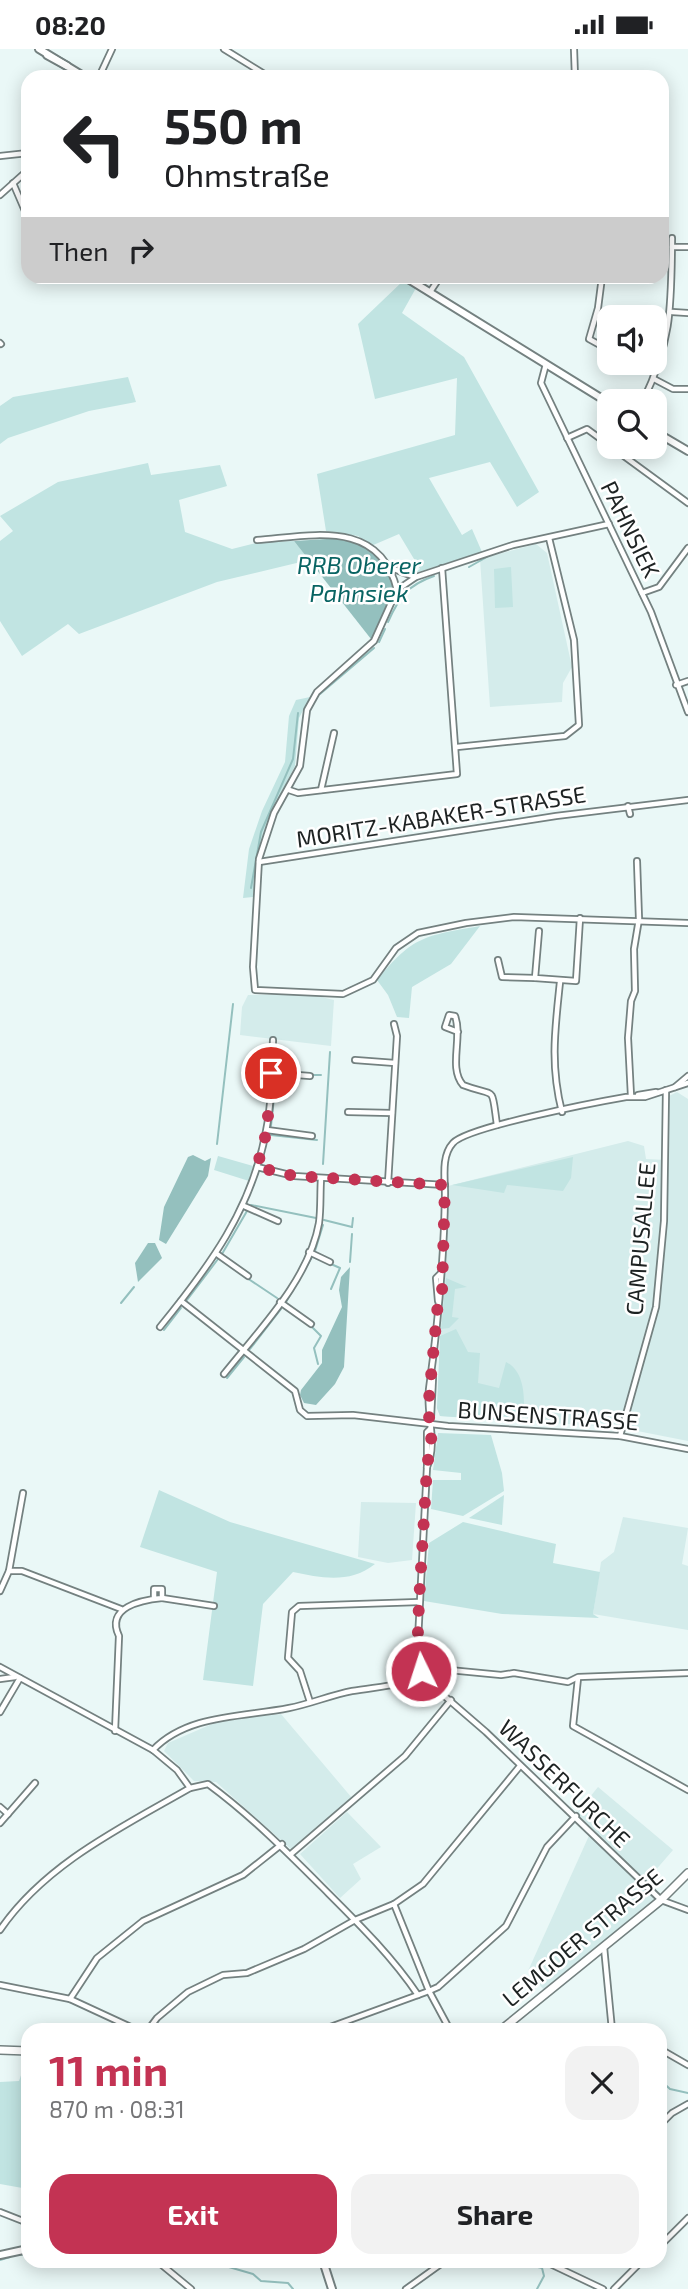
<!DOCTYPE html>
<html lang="en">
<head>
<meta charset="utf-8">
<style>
	body { margin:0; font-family:"Exo 2",sans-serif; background:#f2f2f2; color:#202124; height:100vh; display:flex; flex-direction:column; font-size:26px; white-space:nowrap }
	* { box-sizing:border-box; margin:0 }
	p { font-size:23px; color:#757577 }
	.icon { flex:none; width:38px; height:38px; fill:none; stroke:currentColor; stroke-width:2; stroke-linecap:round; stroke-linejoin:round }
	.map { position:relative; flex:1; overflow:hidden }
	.panel { position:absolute; left:21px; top:1974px; width:646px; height:245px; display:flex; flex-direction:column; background:#fff; border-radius:21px; box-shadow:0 4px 18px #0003 }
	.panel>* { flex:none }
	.top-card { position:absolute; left:21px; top:21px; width:648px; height:214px; border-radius:21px; box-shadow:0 4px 18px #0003; background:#fff; color:#202124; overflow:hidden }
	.controls { position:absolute; left:597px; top:256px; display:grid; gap:14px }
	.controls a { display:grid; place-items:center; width:70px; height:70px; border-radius:14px; background:#fff; box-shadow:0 4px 18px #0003; font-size:35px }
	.pin { position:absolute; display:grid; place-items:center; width:60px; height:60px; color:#fff; margin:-30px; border:4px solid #fff; border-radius:50%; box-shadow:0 2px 7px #0007 }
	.me { position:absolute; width:77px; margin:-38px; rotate:356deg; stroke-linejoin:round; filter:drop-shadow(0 0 5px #0008) }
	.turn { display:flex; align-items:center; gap:24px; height:147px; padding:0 28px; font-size:32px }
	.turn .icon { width:91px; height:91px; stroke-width:2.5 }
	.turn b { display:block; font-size:49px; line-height:60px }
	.then { display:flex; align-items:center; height:66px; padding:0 28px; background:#0003; gap:14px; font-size:26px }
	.round { display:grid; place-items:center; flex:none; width:74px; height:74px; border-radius:21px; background:#f2f2f2 }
	.head { display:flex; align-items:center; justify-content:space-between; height:119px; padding:0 28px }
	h1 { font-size:42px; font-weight:700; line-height:52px; color:#c33353 }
	.cta { display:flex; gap:14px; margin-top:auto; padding:14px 28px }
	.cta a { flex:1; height:80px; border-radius:21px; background:#c33353; color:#fff; font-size:28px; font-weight:700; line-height:80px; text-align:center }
	.cta a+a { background:#f2f2f2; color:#202124 }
	.status { display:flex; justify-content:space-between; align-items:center; height:49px; padding:0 35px; background:#fff; direction:ltr }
	.status svg { height:19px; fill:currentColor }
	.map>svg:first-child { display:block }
	.built { fill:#d4eceb }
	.green { fill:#c1e4e2 }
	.water { fill:#94c0be }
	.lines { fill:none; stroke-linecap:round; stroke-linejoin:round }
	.stream { stroke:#94c0be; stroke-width:2 }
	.minor-casing { stroke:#748180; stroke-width:8 }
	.tertiary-casing { stroke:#748180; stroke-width:10 }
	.secondary-casing { stroke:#748180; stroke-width:10 }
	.minor { stroke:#fff; stroke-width:4.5 }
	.tertiary { stroke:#fff; stroke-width:6 }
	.secondary { stroke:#fff; stroke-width:7 }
	.route { stroke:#c33353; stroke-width:12; stroke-dasharray:0 21.6 }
	.labels { text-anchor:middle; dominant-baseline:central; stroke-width:5; stroke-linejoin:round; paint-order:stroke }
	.street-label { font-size:23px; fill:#1d2222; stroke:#fff }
	.water-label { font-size:24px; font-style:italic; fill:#096463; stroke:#fff }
</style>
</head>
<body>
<div class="status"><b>08:20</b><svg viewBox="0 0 49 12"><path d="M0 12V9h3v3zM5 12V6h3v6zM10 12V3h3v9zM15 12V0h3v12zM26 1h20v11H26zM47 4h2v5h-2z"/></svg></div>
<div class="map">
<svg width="688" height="2240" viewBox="0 0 688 2240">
	<rect width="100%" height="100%" fill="#eaf8f7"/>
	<!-- built -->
	<g class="built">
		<polygon points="536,495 547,504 572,618 563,634 562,653 490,658 480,510"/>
		<polygon points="248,946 313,946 334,951 331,997 240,986 242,958"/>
		<polygon points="677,1043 688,1050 688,1392 617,1378 440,1367 437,1359 448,1137 628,1092 644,1097 646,1110 666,1111 669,1047"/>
		<polygon points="361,1453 416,1454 412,1511 388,1514 358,1508"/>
		<polygon points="623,1468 688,1479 682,1515 688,1517 688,1581 593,1565 601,1513 614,1503"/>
		<polygon points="281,1665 352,1749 292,1801 216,1733 194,1732 164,1702 168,1694 219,1672"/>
		<polygon points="598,1738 673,1801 647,1831 661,1846 544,1941 528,1922 592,1780 577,1764"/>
		<polygon points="347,1763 381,1798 353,1815 361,1830 340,1849 300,1805"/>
	</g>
	<!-- green -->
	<g class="green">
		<polygon points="404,231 416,239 402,264 464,308 539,443 517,458 490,413 429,429 462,486 472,480 482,503 415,524 420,520 399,485 371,497 358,487 326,482 317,425 455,386 457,329 375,350 358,275"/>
		<polygon points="128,328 136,353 89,362 8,389 0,395 0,357 13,348"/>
		<polygon points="148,414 151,426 220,416 227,437 179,451 185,483 232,500 260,493 294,492 309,511 217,533 79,585 68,575 22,607 0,572 0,492 13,482 0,467 58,433"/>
		<polygon points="511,518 513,558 495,559 494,520"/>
		<polygon points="310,648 299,669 295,717 272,762 261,795 253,848 243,849 249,800 262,762 285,713 289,667 296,651"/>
		<path d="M480,877L451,915L412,938L409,969L397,968L388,946L377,931C414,886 425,887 480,877Z"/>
		<polygon points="218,1107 253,1117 249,1132 214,1121"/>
		<polygon points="573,1108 571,1129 563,1142 507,1136 504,1144 452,1136"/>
		<polygon points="446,1229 467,1238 455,1240 452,1268 459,1269 449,1279 441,1280"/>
		<path d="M456,1280L468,1303L480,1304L478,1334L499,1339L506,1313C526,1323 525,1352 523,1373L440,1367L437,1359L440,1287Z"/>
		<polygon points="438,1384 491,1386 502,1424 504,1442 463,1467 431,1460 433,1431 461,1431 461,1424 433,1421"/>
		<path d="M159,1441L230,1473L375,1515C350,1535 321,1529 293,1523L263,1555L253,1637L203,1631L217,1523L140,1498Z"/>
		<polygon points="504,1446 502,1476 469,1469"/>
		<polygon points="463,1473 556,1495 553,1514 600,1523 593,1565 599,1569 502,1565 424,1552 429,1494"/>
		<polygon points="28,2006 28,2140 0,2135 0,2033 19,2032"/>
	</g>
	<!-- water -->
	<g class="water">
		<path d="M343,489C368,495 385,513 393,537L379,580L371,590L294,492Z"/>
		<polygon points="193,1106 205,1112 211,1109 208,1127 166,1195 159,1191 164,1158 188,1108"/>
		<polygon points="148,1194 155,1194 162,1209 138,1233 135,1214"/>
		<polygon points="350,1218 344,1318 335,1335 316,1356 304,1354 300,1346 301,1341 322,1314 322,1301 342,1258 339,1241 341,1228"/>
	</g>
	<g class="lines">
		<!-- stream -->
		<g class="stream">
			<polyline points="469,518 494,504"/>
			<path d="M388,573C399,548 408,536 434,527"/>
			<polyline points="379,593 385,580"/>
			<polyline points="320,645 374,599"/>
			<polyline points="251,839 261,783 293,710 298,664"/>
			<polyline points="276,1021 278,1004"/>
			<polyline points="313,1026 321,1026"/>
			<polyline points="271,1077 276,1030"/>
			<polyline points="271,1086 317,1091"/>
			<polyline points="217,1095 233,955"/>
			<polyline points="323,1115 330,1003"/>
			<polyline points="251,1156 316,1169"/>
			<polyline points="324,1171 352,1178"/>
			<polyline points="352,1178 353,1169"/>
			<polyline points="315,1202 323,1176"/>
			<polyline points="222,1205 247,1162"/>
			<polyline points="350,1213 352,1185"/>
			<polyline points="331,1215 340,1219 331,1240"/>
			<polyline points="247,1229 277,1249"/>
			<polyline points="187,1251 218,1210"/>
			<polyline points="286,1253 312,1208"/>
			<polyline points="121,1254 134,1238"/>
			<polyline points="312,1278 321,1287 314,1299 318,1315"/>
			<polyline points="164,1281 181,1259"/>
			<polyline points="250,1300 281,1260"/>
			<polyline points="227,1329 244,1308"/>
			<polyline points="660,2031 670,2040 688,2044"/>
			<polyline points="18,2206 28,2205"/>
			<polyline points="0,2211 10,2208"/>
			<polyline points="183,2212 222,2216 253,2225 261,2232 288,2234 293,2240"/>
			<polyline points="513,2212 542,2219 544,2227 537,2240"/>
		</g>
		<defs>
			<g id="minor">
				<polyline points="224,0 269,28"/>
				<polyline points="574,0 575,28"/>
				<polyline points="99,28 112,0"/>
				<polyline points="0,107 28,104"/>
				<polyline points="13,134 28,169"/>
				<polyline points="0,146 28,121"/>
				<polyline points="672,198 688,198"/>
				<polyline points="602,228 598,259 589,290 609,301"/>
				<polyline points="430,243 440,228"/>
				<polyline points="672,263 688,264"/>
				<polyline points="0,294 1,295"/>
				<polyline points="638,313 657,321"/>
				<polyline points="546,315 541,334 651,563 688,663"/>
				<polyline points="654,330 673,340 688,340"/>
				<path d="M643,352C673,290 671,254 672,189"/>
				<polyline points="567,389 587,380 688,454"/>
				<polyline points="609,475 513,496 416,528 397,541 374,592 317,643 307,661 300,717 274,764 259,810 253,918 255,941 343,945 373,931 396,899 418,884 466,874 514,868 688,874"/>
				<path d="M257,491C311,487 380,469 397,541"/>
				<polyline points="391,519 415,528"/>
				<polyline points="642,544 659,538 688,499"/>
				<polyline points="676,636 688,632"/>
				<polyline points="457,698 565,687 579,676 574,591 549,489"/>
				<polyline points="289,741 298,744 457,725 442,519"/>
				<polyline points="321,741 334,684"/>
				<polyline points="628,757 630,765"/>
				<polyline points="259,813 556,767 688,751"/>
				<polyline points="539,882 535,929 576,932 580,869"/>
				<polyline points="498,911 502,928 535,929"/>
				<path d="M560,933C555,980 550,1016 562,1063"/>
				<path d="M458,983L445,978L449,966L455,967C463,988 448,1019 463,1036C497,1049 491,1034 497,1076"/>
				<polyline points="355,1011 395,1014"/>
				<polyline points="271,1024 310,1027"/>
				<polyline points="675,1038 688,1027"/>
				<polyline points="638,1046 656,1043"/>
				<polyline points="631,1047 628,989 631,952 635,942 634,900 639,870 637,812"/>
				<polyline points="348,1063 392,1064"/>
				<polyline points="267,1081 312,1087"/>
				<polyline points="257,1118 294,1127 445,1136"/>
				<polyline points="388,1134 397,987 394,975"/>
				<polyline points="244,1157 278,1172"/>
				<polyline points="309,1203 330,1213"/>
				<polyline points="217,1205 248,1227"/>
				<polyline points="181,1252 295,1342 300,1361 307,1367 353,1366 448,1377 620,1387 688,1400"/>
				<polyline points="438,1252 436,1229 440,1225"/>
				<polyline points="280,1253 311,1275"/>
				<path d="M160,1278C209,1218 252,1160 266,1082C272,1053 272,1021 273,991"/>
				<path d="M224,1325C258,1282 309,1231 319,1174C321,1159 320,1144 321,1130"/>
				<polyline points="431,1368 433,1329"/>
				<polyline points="620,1387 656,1258 664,1172 666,1041"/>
				<path d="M427,1418C438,1393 426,1367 429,1340C438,1275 444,1211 445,1145C445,1129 441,1107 453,1094C467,1078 597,1053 626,1048H645L688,1034"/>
				<polyline points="9,1522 23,1444"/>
				<polyline points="0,1542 9,1522 22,1522 121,1560"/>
				<polyline points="162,1549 214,1557"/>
				<polyline points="419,1602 431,1625 425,1632 420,1626 426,1621"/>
				<path d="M0,1618L153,1701L177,1721L190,1739L208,1735C250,1766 285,1801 322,1838C356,1872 391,1906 418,1946"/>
				<polyline points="421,1622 417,1610 427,1418 427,1383 430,1380"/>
				<polyline points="431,1624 439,1620 501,1626 514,1624 568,1633 578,1628 688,1624"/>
				<polyline points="431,1629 443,1644"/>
				<polyline points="578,1629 573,1677 688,1741"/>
				<polyline points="0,1630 15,1628"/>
				<polyline points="427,1632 486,1683 661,1851 688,1861"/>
				<polyline points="310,1653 300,1622 288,1609 292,1563 299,1557 419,1553"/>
				<polyline points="0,1663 20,1629"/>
				<path d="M115,1682L119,1587C105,1558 142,1551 162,1549V1540H154V1549"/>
				<path d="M153,1701C187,1665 244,1668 289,1659C310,1655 331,1646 352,1642C375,1638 399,1637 421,1629"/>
				<polyline points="0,1758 8,1765"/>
				<polyline points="0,1774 35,1734"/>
				<polyline points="291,1805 405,1707 451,1651"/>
				<polyline points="394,1855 423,1835 520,1717"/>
				<path d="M0,1881C45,1815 122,1778 190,1739"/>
				<polyline points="604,1898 612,1981"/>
				<polyline points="0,1936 70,1950 137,1981"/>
				<polyline points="70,1950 97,1909 143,1872 243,1826 282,1795"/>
				<polyline points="148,1981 157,1969 188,1943 223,1926 247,1924 304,1900 355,1871 394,1855 429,1942 438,1938 506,1877 547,1798 576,1767"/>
				<polyline points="322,1981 429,1942 450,1981"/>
				<polyline points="660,2000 688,2016"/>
				<polyline points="660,2076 672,2064 688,2055"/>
				<polyline points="0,2163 28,2174"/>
				<polyline points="660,2197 688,2169"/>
				<polyline points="157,2212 191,2240"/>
				<polyline points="544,2212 603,2240"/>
				<polyline points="406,2240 445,2212"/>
				<polyline points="614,2240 642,2212"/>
			</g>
			<g id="tertiary">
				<polyline points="39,0 85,28"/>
				<polyline points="47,6 67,17"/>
				<polyline points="405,228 609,354"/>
				<polyline points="654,382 688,402"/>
				<polyline points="0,2206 28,2200"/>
				<polyline points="146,2212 158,2212"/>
				<polyline points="323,2212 332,2240"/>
			</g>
			<g id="secondary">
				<polyline points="501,1981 661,1851 688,1824"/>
				<polyline points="0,2001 28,2002"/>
			</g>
		</defs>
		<!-- minor casing -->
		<use href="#minor" class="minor-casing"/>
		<!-- tertiary casing -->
		<use href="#tertiary" class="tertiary-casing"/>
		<!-- secondary casing -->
		<use href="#secondary" class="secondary-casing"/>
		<!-- minor -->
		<use href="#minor" class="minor"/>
		<!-- tertiary -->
		<use href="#tertiary" class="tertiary"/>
		<!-- secondary -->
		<use href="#secondary" class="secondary"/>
	</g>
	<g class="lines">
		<!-- route -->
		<polyline class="route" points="271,1024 267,1081 257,1118 294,1127 445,1136 442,1244 438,1253 430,1338 428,1362 432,1384 427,1418 419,1553 417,1610 421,1622"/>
	</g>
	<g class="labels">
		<!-- street labels -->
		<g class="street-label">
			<text transform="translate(631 480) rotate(64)">PAHNSIEK</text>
			<text transform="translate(441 767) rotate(-9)">MORITZ-KABAKER-STRASSE</text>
			<text transform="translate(640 1190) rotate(-85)">CAMPUSALLEE</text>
			<text transform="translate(548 1366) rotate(4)">BUNSENSTRASSE</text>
			<text transform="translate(565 1734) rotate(44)">WASSERFURCHE</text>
			<text transform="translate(582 1888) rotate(-40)">LEMGOER STRASSE</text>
		</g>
		<!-- water labels -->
		<g class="water-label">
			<text x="359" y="515">RRB Oberer<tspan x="359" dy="28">Pahnsiek</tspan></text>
		</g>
	</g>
</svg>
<div class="controls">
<a><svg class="icon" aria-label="sound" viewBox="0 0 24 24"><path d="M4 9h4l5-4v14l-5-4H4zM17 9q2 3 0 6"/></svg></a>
<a><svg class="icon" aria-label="search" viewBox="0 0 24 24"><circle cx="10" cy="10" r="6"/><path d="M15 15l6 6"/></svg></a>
</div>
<div class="pin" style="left:271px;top:1024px;background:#d93025"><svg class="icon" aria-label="arrive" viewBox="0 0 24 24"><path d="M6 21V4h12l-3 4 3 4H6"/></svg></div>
<svg class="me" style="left:421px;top:1622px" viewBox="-20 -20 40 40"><circle r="17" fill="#c33353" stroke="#fff" stroke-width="3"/><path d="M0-11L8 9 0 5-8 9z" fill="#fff"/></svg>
<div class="top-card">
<div class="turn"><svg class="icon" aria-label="left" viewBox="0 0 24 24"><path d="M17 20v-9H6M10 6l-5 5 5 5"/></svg><div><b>550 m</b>Ohmstraße</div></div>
<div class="then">Then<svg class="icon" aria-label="right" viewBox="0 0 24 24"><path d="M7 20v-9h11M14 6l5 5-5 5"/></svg></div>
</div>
<section class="panel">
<div class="head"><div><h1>11 min</h1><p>870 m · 08:31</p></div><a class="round"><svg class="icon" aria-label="close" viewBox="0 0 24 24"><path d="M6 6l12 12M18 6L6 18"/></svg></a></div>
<div class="cta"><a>Exit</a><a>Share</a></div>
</section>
</div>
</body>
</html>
